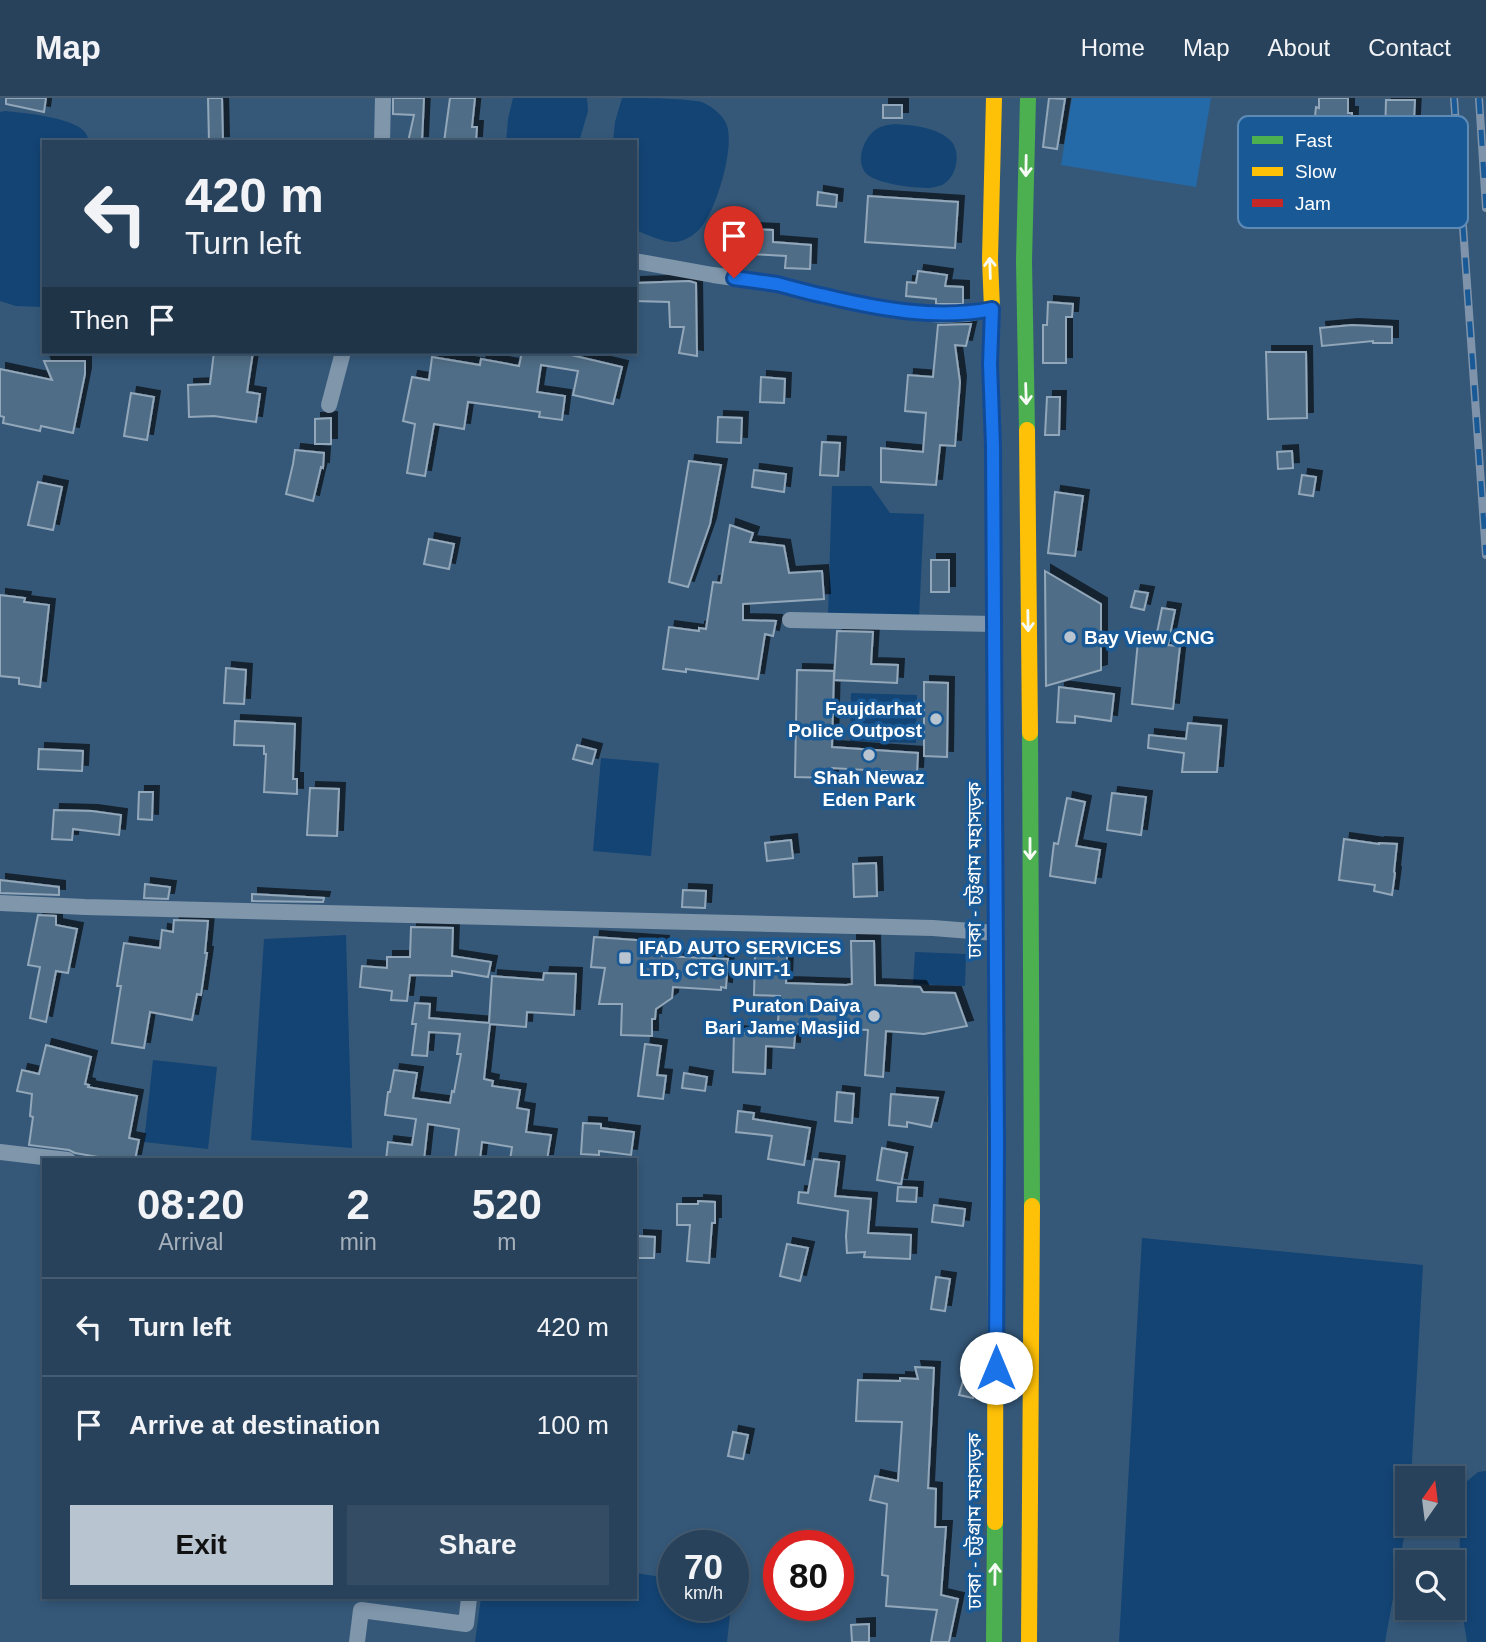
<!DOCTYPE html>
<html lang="en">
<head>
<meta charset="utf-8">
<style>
	body { margin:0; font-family:Arial,"Noto Sans Bengali",sans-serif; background:#344d64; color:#f1f3f6; height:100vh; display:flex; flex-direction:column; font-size:26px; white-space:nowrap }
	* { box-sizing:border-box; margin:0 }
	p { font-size:23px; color:#a5b0bb }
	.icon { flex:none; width:38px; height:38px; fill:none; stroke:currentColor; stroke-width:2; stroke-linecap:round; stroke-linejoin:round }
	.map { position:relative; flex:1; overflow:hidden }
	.panel { position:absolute; left:42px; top:1060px; width:595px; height:441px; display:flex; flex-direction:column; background:#28425b; border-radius:0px; box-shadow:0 4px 10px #0003,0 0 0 2px #445b71 }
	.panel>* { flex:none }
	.top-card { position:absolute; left:42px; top:42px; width:595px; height:214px; border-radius:0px; box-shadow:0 4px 10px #0003,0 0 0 2px #445b71; background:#28425b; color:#f1f3f6; overflow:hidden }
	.needle { width:46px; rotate:14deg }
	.tools { position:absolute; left:1395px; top:1368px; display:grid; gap:14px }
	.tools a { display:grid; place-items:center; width:70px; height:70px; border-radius:0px; background:#28425b; box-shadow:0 4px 10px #0003,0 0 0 2px #445b71; font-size:35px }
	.speed { position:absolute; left:658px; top:1432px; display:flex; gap:14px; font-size:35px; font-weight:700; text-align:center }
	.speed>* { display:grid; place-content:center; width:91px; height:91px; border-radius:50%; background:#28425b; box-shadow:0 4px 10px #0003,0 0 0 2px #445b71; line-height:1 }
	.speed small { font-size:18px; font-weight:400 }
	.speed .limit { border:10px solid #d22; background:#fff; color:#111 }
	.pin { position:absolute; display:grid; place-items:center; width:60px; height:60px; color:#fff; margin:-72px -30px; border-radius:50% 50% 50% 0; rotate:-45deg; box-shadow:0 0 7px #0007 }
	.pin .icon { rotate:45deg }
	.me { position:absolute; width:77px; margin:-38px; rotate:0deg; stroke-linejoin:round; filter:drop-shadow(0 0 5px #0008) }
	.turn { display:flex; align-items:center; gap:24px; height:147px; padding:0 28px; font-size:32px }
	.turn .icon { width:91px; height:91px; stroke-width:2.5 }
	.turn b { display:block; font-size:49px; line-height:60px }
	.then { display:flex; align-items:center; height:66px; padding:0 28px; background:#0003; gap:14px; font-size:26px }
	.eta { display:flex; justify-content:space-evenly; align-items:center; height:119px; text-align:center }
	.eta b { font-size:42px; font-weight:700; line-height:49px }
	.primary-button { display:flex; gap:14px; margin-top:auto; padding:14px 28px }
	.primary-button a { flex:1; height:80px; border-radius:0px; background:#b8c5d0; color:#111; font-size:28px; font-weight:700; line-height:80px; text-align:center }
	.primary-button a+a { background:#344d64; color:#f1f3f6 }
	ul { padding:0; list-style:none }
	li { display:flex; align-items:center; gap:21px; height:98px; padding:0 28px; border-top:2px solid #445b71 }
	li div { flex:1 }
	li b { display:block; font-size:26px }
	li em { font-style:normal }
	header { display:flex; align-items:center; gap:42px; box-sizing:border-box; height:98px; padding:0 35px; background:#28425b; border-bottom:2px solid #445b71 }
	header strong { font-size:33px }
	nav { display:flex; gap:38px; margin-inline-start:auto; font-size:24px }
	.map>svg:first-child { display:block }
	.green { fill:#2469a8 }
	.water { fill:#134474 }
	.building { fill:#506d86; stroke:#92a7b9; stroke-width:2; filter:url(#shadow) }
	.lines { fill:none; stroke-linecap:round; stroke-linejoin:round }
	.street { stroke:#7f96ab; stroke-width:16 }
	.fast { stroke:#4caf50; stroke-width:16 }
	.slow { stroke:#ffc107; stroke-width:16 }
	.jam { stroke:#c62828; stroke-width:16 }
	.rail-casing { stroke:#7f94ab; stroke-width:8 }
	.rail { stroke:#185996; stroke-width:5; stroke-dasharray:16; stroke-linecap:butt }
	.oneway { stroke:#f6fbf6 }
	.route-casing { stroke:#114b97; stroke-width:18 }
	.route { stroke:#1a73e8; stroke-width:12 }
	.poi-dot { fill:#b8c5d0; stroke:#185996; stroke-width:2.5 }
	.labels { text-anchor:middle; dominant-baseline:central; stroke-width:7; stroke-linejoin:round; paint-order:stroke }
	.poi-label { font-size:19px; font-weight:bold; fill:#fff; stroke:#185996; text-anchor:start }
	.street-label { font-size:19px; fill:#fff; stroke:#185996 }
	.key { fill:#185996; stroke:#5d8bb6; stroke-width:2 }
	.key-label { font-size:19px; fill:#fff }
</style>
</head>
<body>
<header>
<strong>Map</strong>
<nav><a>Home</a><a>Map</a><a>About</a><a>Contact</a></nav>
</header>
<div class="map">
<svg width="1486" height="1544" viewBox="0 0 1486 1544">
	<defs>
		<filter id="shadow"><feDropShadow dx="6" dy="-6" stdDeviation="0" flood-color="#0009"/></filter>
	</defs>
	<rect width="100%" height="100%" fill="#355879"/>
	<!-- green -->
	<polygon class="green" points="1072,0 1211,0 1196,89 1061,67"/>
	<!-- water -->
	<g class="water">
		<polygon points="513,0 587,0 588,13 579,44 506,44 508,21"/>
		<path d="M622,0C644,0 683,0 702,4C711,8 722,16 726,25C736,47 717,108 703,127C697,135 686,143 676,144C664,145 646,136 635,132V44H613L615,24Z"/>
		<path d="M5,13C24,15 72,19 85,34C86,35 89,42 90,44H44V209L16,208L0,203V14Z"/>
		<path d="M894,26C912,27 936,29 950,42C961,52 958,76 945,85C942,88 934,89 930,90C914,90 886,87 871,79C854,70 861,44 874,33C880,28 887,27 894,26Z"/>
		<polygon points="832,388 871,388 890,415 924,416 919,520 828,517"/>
		<polygon points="851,595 917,597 916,645 850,643"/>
		<polygon points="601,660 659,665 651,758 593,753"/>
		<polygon points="346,837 352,1050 251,1042 264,841"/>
		<polygon points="915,854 966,856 965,888 913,886"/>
		<polygon points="153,962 217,969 208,1051 144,1044"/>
		<polygon points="1142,1140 1423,1167 1411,1381 1407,1381 1407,1423 1385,1544 1119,1544"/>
		<polygon points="1486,1373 1486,1544 1467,1544 1459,1494 1460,1426 1465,1385 1478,1374"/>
		<polygon points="635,1475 674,1481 674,1507 731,1507 727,1544 475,1544 481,1500 635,1500"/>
	</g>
	<!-- building -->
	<g class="building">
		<polygon points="6,0 46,0 44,14 6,6"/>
		<polygon points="208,0 222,0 223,44 209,44"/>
		<polygon points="393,0 424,0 422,44 408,44 414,17 393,16"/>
		<polygon points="450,0 475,0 472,29 477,29 476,44 444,44"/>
		<polygon points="1049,0 1065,1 1057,51 1043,49"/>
		<polygon points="1319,0 1348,0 1348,15 1352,15 1351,55 1376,58 1371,102 1366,102 1365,113 1329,109 1322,83 1332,84 1338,44 1328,44 1328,40 1313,38 1316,9 1319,10"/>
		<polygon points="1386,2 1415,2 1413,40 1385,39"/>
		<rect x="883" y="7" width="19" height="13"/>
		<polygon points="818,94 837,97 836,109 817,107"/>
		<polygon points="868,98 958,104 955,150 865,144"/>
		<polygon points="749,131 773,132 773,144 811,147 810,171 785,170 786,158 748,156"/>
		<polygon points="918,173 947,177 945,188 963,189 963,206 936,206 936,201 906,198 907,184 916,185"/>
		<polygon points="689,183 696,185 697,258 679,255 684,229 670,229 669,204 635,203 635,185"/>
		<polygon points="1048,204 1073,206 1072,219 1066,219 1066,265 1043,265 1043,227 1047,227"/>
		<polygon points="971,226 966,248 955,247 960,284 955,348 940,347 936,387 881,384 881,350 923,354 926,315 905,313 908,277 933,279 938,227"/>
		<polygon points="1352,227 1392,229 1392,245 1373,245 1373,243 1322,248 1320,230"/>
		<polygon points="214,254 253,254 247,294 260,296 256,324 214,318 189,319 188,287 210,286"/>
		<polygon points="522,254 571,254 571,257 622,269 613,306 573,297 578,273 541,267 537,294 565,298 562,322 539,319 540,314 468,304 464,331 434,326 425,378 407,375 415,326 403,323 412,279 429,282 432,259 480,267 481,261 519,268"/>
		<polygon points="1266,254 1306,254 1307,320 1268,321"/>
		<polygon points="44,263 85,263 85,276 73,335 41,328 40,333 3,325 4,319 0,318 0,271 52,282"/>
		<polygon points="761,279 785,281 784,305 760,304"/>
		<polygon points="131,295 154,299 147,342 124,338"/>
		<polygon points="1047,299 1060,299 1059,337 1045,337"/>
		<polygon points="718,319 742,320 741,345 717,344"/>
		<polygon points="331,320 331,346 315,346 315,321"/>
		<polygon points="822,344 840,345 838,378 820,377"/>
		<polygon points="295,352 324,355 323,370 321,369 313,403 286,396 293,366"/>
		<polygon points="1292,353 1293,370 1278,371 1277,354"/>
		<polygon points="689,363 721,367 710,426 688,489 669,484"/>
		<polygon points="754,372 786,376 784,394 752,389"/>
		<polygon points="1302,377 1316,379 1313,398 1299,396"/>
		<polygon points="38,384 62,389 53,432 28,427"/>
		<polygon points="1055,394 1083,398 1075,458 1048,455"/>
		<polygon points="730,427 753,435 750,444 784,448 789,475 822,473 824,501 743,506 743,522 776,523 773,538 765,536 758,581 686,571 686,574 663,571 669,529 699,533 699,530 706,531 713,484 721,485"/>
		<polygon points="429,441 454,446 449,471 424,466"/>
		<rect x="931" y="462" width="18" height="32"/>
		<polygon points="1045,473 1101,506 1101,572 1046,588"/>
		<polygon points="1135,493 1148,495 1144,512 1131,509"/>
		<polygon points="0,497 25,500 24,504 49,507 40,589 19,586 19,580 0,578"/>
		<polygon points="1162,510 1175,512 1168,547 1180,548 1173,611 1132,606 1138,543 1155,545"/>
		<polygon points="837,533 873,534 871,566 898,567 897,585 834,582"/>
		<polygon points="226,570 246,572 244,606 224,605"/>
		<polygon points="797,572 834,573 832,649 918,655 917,675 832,670 832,680 795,679"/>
		<polygon points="924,584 948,585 947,659 924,658"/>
		<polygon points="1059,589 1114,596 1111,623 1075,618 1075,625 1057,624"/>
		<polygon points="235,623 295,626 293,681 297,681 297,696 264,694 266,656 264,656 264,648 234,647"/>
		<polygon points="1188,625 1221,628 1217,674 1182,674 1184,655 1148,650 1149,637 1186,641"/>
		<polygon points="577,647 596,652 592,666 573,661"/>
		<polygon points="39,651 83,653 82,673 38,671"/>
		<polygon points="310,690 339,691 337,738 307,737"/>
		<polygon points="139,694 153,694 152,722 138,721"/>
		<polygon points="1112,695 1146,699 1141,737 1107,732"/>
		<polygon points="1067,700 1085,704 1076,748 1100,752 1095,785 1050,778 1054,745 1058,746"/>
		<polygon points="54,712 92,713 121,717 119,737 73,731 72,742 52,741"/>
		<polygon points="1344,741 1379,746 1379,745 1397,746 1394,774 1395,775 1392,797 1374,793 1375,787 1339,782"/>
		<polygon points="791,742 793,760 767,763 765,745"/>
		<polygon points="876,765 877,798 854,799 853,766"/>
		<polygon points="0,782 59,789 59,797 0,795"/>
		<polygon points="145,786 170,789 168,801 144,800"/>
		<polygon points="683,792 706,793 705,810 682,809"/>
		<polygon points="252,796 324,800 323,804 252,803"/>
		<polygon points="38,817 56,818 56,827 77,831 68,875 56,873 46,924 30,920 40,869 28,867"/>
		<polygon points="174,822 208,823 205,855 207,855 201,897 197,896 192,922 150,914 144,950 112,945 121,888 117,888 124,845 160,850 162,832 173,834"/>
		<polygon points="411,829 453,830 452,858 491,864 488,879 452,873 452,878 410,877 407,903 391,902 392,893 360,889 362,868 387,870 387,859 410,859"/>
		<polygon points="594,839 663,844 662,858 728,861 726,890 721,889 721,892 673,889 672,900 656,911 655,921 652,921 652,938 621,937 622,906 599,906 605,870 591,869"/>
		<polygon points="851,843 874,843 875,887 920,889 923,894 955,895 967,928 924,936 886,933 883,979 865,977 868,932 847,931 847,928 796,926 794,950 766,948 765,976 733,974 734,934 777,936 780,898 754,897 755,856 787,858 786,885 846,887 852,886"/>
		<polygon points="544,875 576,876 574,917 527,914 526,929 490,926 484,981 493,983 492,988 520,992 517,1010 529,1012 526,1034 551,1037 547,1062 510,1062 512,1049 482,1044 480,1062 455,1062 459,1031 428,1026 424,1062 386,1062 388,1044 412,1047 416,1021 385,1017 388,994 390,994 394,972 417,975 413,1000 450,1005 452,993 454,994 461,956 457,956 460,936 429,934 427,958 412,957 416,926 412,926 415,905 430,906 429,920 489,925 492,878 543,882"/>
		<polygon points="645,946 661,948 657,977 666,978 663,1001 638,998"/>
		<polygon points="46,947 91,959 85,986 89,987 88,989 137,998 129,1040 139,1042 135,1062 115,1062 75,1055 69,1052 29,1047 33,1019 30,1018 32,996 17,993 22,972 39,976"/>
		<polygon points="684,975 707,979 705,993 682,990"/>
		<polygon points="837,994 854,996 852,1025 835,1023"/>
		<polygon points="891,996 938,1000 931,1029 907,1024 907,1029 889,1027"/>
		<polygon points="738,1013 754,1015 753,1021 810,1030 804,1067 768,1061 772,1038 736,1034"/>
		<polygon points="583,1025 601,1026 601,1030 634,1034 631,1057 599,1053 599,1057 581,1056"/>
		<polygon points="882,1050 907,1055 901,1086 877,1082"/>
		<polygon points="814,1061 839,1064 835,1098 871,1101 868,1135 911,1137 910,1161 864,1159 865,1154 847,1155 846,1138 848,1113 798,1105 799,1094 808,1095"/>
		<polygon points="898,1089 917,1090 916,1104 897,1103"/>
		<polygon points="698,1103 715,1104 715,1125 712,1125 709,1165 687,1163 690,1127 677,1127 677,1106 698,1106"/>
		<polygon points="934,1107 965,1111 963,1128 932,1124"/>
		<polygon points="638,1138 655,1139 654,1160 638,1160"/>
		<polygon points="787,1146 808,1150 800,1183 780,1178"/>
		<polygon points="936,1179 950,1181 945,1213 931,1211"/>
		<polygon points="915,1269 934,1270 928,1390 936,1391 935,1429 946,1429 941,1497 958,1501 949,1544 931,1544 937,1512 886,1508 888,1478 882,1477 887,1406 870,1402 875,1378 898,1383 902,1324 856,1323 858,1282 900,1283 900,1280 918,1281"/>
		<polygon points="963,1283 976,1287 973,1300 959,1297"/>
		<polygon points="733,1334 748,1337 743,1361 728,1358"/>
		<polygon points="869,1526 869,1544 852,1544 851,1527"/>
	</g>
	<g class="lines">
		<!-- street -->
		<g class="street">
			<polyline points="382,44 383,0"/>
			<polyline points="635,163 713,177 777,186 827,199 892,212 942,217 968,216 992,211"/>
			<polyline points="329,307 343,254"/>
			<polyline points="790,522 994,526"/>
			<polyline points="0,805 85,809 933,830 996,835"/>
			<polyline points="0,1054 68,1062"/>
			<polyline points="357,1544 361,1512 466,1526 469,1500"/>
		</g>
		<!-- fast -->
		<g class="fast">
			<polyline points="1027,332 1024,163 1028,0"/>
			<polyline points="1030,635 1032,1108"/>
			<polyline points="994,1544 995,1424"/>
		</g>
		<!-- slow -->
		<g class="slow">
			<polyline points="1027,332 1030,635"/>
			<polyline points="994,463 993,348 990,266 992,211 990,161 994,0"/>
			<polyline points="995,1424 996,902"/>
			<polyline points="1029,1544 1032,1108"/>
		</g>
		<!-- jam -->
		<polyline class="jam" points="994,463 996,902"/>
		<defs>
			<g id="rail">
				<polyline points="1454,0 1486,457"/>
				<polyline points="1479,0 1486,110"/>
			</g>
		</defs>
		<!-- rail casing -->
		<use href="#rail" class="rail-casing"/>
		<!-- rail -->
		<use href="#rail" class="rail"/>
	</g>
	<!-- one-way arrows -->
	<defs><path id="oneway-shaft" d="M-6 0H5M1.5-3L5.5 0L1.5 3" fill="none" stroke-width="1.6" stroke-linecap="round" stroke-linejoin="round" transform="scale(1.75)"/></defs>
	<g class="oneway">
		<use href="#oneway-shaft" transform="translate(1026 68) rotate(91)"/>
		<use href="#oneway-shaft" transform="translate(990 170) rotate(-92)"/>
		<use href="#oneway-shaft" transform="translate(1026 296) rotate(88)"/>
		<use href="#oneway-shaft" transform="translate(1028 523) rotate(89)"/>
		<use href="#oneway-shaft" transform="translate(1030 751) rotate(90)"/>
		<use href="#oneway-shaft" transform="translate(995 1476) rotate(-89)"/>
	</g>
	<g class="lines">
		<defs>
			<path id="route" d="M734,180C749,182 763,184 777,186C793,190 809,195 825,198C879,211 937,222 992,211L990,266L993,348L997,1045L996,1270"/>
		</defs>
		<!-- route casing -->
		<use href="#route" class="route-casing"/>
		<!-- route -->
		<use href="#route" class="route"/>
	</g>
	<!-- markers -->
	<g class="poi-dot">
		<circle cx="1070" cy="539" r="7"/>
		<circle cx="936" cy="621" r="7"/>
		<circle cx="869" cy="657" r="7"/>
		<rect x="618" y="853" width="14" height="14" rx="3.5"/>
		<circle cx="874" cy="918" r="7"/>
	</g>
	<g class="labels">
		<!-- poi labels -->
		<g class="poi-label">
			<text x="1084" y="539">Bay View CNG</text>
			<text x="922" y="610" text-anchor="end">Faujdarhat<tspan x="922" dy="22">Police Outpost</tspan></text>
			<text x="869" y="679" text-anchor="middle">Shah Newaz<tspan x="869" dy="22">Eden Park</tspan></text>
			<text x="639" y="849">IFAD AUTO SERVICES<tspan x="639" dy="22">LTD, CTG UNIT-1</tspan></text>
			<text x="860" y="907" text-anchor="end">Puraton Daiya<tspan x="860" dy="22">Bari Jame Masjid</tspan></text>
		</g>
		<!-- street labels -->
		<g class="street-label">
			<text transform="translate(974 772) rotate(-90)">ঢাকা - চট্টগ্রাম মহাসড়ক</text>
			<text transform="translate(974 1423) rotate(-90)">ঢাকা - চট্টগ্রাম মহাসড়ক</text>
		</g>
	</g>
	<!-- legend -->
	<rect x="1238" y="18" width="230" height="112" rx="10" class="key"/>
	<rect x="1252" y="38" width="31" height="8" fill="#4caf50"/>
	<rect x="1252" y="69" width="31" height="9" fill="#ffc107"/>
	<rect x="1252" y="101" width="31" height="8" fill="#c62828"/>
	<g class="key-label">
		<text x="1295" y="49">Fast</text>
		<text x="1295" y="80">Slow</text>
		<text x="1295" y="112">Jam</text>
	</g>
</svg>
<div class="tools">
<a><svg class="needle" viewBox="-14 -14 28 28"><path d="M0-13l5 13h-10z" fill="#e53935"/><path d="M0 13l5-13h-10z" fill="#a5b0bb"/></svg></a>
<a><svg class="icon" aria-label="search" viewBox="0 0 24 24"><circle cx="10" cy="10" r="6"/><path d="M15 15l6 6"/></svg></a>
</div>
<div class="speed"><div>70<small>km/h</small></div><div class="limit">80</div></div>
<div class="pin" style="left:734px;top:180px;background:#d93025"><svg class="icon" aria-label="arrive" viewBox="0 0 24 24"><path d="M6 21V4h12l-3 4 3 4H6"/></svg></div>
<svg class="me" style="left:996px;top:1270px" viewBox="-20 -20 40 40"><circle r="19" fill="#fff"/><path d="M0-13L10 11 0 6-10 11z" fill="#1a73e8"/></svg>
<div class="top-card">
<div class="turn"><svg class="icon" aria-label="left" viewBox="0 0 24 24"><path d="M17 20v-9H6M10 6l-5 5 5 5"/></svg><div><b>420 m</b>Turn left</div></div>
<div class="then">Then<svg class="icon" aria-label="arrive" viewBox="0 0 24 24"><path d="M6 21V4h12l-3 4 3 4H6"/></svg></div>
</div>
<section class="panel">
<div class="eta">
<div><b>08:20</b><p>Arrival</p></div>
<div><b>2</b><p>min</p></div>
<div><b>520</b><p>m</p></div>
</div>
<ul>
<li><svg class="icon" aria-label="left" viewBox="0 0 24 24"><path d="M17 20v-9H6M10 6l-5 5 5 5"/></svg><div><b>Turn left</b></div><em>420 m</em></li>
<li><svg class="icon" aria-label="arrive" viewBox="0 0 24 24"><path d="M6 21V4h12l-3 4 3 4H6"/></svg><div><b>Arrive at destination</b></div><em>100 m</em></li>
</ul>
<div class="primary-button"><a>Exit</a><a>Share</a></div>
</section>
</div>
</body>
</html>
